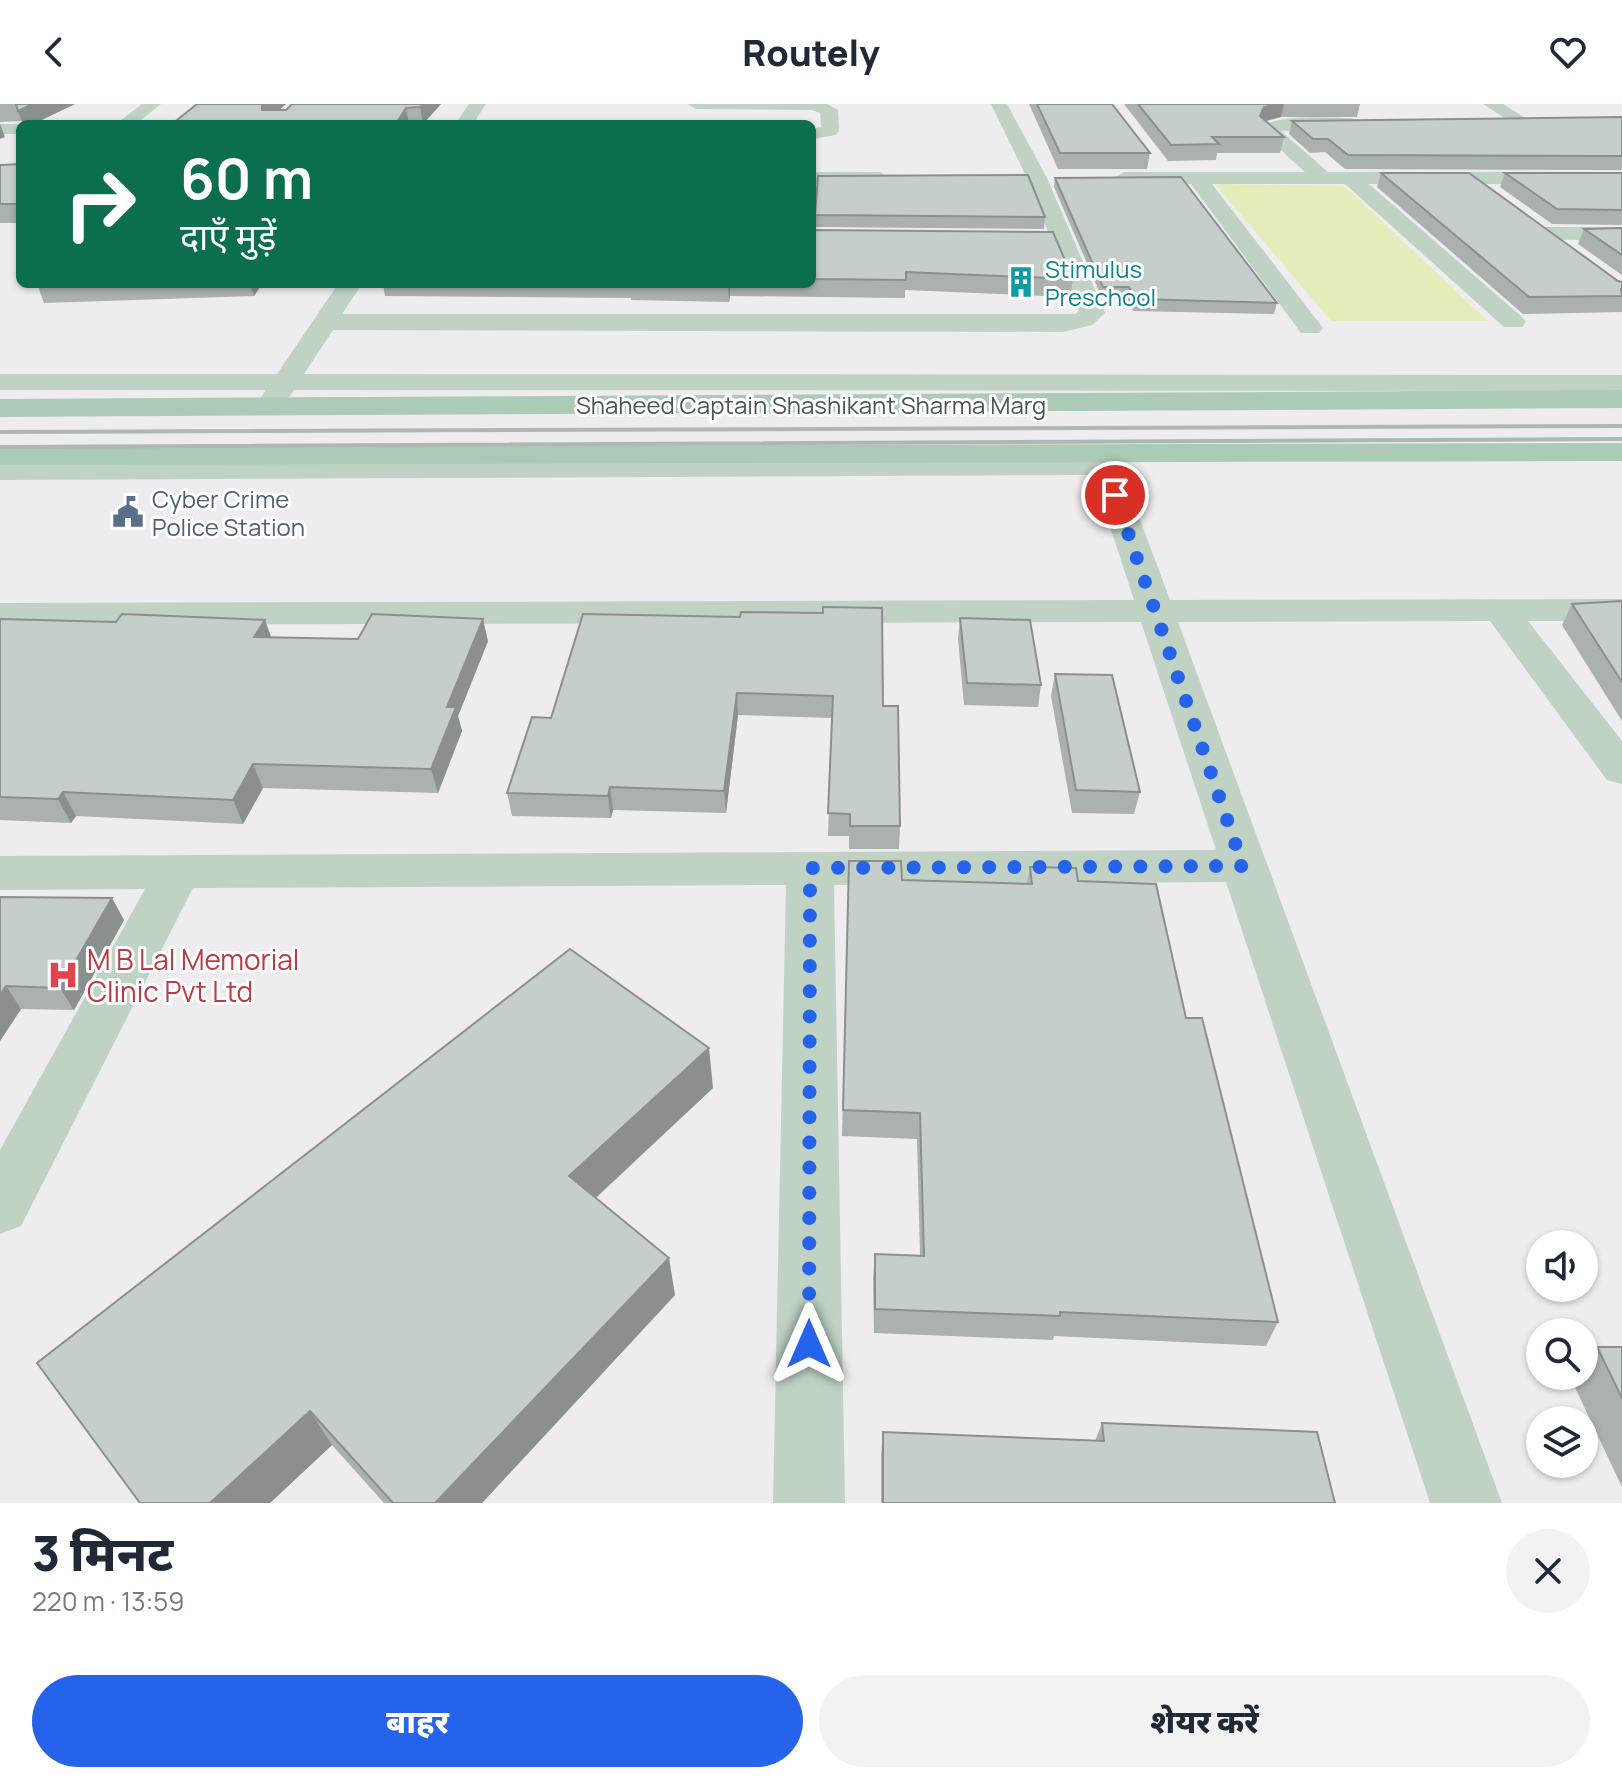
<!DOCTYPE html>
<html lang="hi">
<head>
<meta charset="utf-8">
<style>
	body { margin:0; font-family:Manrope,"Noto Sans Devanagari",sans-serif; background:#f2f2f3; color:#1f2937; height:100vh; display:flex; flex-direction:column; font-size:30px; white-space:nowrap }
	* { box-sizing:border-box; margin:0 }
	p { font-size:26px; color:#747a83 }
	.icon { flex:none; width:44px; height:44px; fill:none; stroke:currentColor; stroke-width:2; stroke-linecap:round; stroke-linejoin:round }
	.map { position:relative; height:1399px; overflow:hidden }
	.sheet { display:flex; flex-direction:column; background:#fff; flex:1 }
	.sheet>* { flex:none }
	.guide { position:absolute; left:16px; top:16px; width:800px; height:168px; border-radius:12px; box-shadow:0 2px 6px #0004; background:#0b6e4f; color:#fff; overflow:hidden }
	.fabs { position:absolute; left:1526px; top:1126px; display:grid; gap:16px }
	.fabs a { display:grid; place-items:center; width:72px; height:72px; border-radius:50%; background:#fff; box-shadow:0 2px 6px #0004; font-size:40px }
	.pin { position:absolute; display:grid; place-items:center; width:68px; height:68px; color:#fff; margin:-34px; border:4px solid #fff; border-radius:50%; box-shadow:0 2px 8px #0007 }
	.me { position:absolute; width:88px; margin:-44px; rotate:0deg; stroke-linejoin:round; filter:drop-shadow(0 0 6px #0008) }
	.turn { display:flex; align-items:center; gap:28px; height:168px; padding:0 32px; font-size:36px }
	.turn .icon { width:104px; height:104px; stroke-width:2.5 }
	.turn b { display:block; font-size:56px; line-height:68px }
	.round { display:grid; place-items:center; flex:none; width:84px; height:84px; border-radius:42px; background:#f2f2f3 }
	.headline { display:flex; align-items:center; justify-content:space-between; height:136px; padding:0 32px }
	h1 { font-size:48px; font-weight:800; line-height:60px }
	.button { display:flex; gap:16px; margin-top:auto; padding:16px 32px }
	.button a { flex:1; height:92px; border-radius:48px; background:#2563eb; color:#fff; font-size:32px; font-weight:800; line-height:92px; text-align:center }
	.button a+a { background:#f2f2f3; color:#1f2937 }
	header { display:flex; justify-content:space-between; align-items:center; height:104px; padding:0 32px; background:#fff; font-size:36px; font-weight:800 }
	.map>svg:first-child { display:block }
	.green { fill:#e2edba }
	.lines { fill:none; stroke-linecap:round; stroke-linejoin:round }
	.minor { fill:#bfd2c4; fill-rule:evenodd }
	.major { fill:#accbb6; fill-rule:evenodd }
	.rail { stroke:#aeb7b2; stroke-width:4 }
	.wall { fill:#aab1af }
	.shaded-wall { fill:#8b908e }
	.building { fill:#c6cecb; stroke:#8b908e; stroke-width:2 }
	.route { stroke:#2563eb; stroke-width:14; stroke-dasharray:0 25.2 }
	.labels { text-anchor:middle; dominant-baseline:central; stroke-width:6; stroke-linejoin:round; paint-order:stroke }
	.far-culture-label { font-size:24px; fill:#0d838f; stroke:#fff; text-anchor:start }
	.far-street-label { font-size:24px; fill:#45594b; stroke:#fff }
	.far-service-label { font-size:24px; fill:#4e5e75; stroke:#fff; text-anchor:start }
	.health-label { font-size:28px; fill:#be3a42; stroke:#fff; text-anchor:start }
</style>
</head>
<body>
<header><svg class="icon" aria-label="back" viewBox="0 0 24 24"><path d="M15 5l-7 7 7 7"/></svg>Routely<svg class="icon" aria-label="heart" viewBox="0 0 24 24"><path d="M12 20l-8-8c-3-5 5-10 8-4 3-6 11-1 8 4z"/></svg></header>
<div class="map">
<svg width="1622" height="1399" viewBox="0 0 1622 1399">
	<rect width="100%" height="100%" fill="#eeecef"/>
	<!-- green -->
	<polygon class="green" points="1215,80 1344,82 1488,217 1331,217"/>
	<g class="lines">
		<!-- minor -->
		<g class="minor">
			<polygon points="142,0 161,0 136,20 116,20"/>
			<polygon points="469,0 486,0 473,20 455,20"/>
			<polygon points="688,0 827,0 838,6 839,27 836,31 812,35 812,25 821,23 820,9 812,6 696,5"/>
			<polygon points="991,0 1007,0 1047,74 1105,209 1092,221 1063,228 333,226 304,270 1622,271 1622,287 294,286 282,304 272,307 262,304 258,298 266,286 0,286 0,270 277,270 338,180 362,180 342,210 1075,210 1079,207 1027,74"/>
			<polygon points="1483,0 1503,0 1535,20 1526,25 1520,24"/>
			<path d="M1351,14L1360,19L1357,23L1281,27L1328,68H1622V80H1369L1522,213L1526,218L1522,223H1504L1345,80H1212L1323,224L1319,229H1301L1191,80H1124L1114,74L1124,68H1305L1262,29L1259,25C1275,9 1328,14 1351,14Z"/>
			<polygon points="0,20 22,20 20,30 0,30"/>
			<polygon points="812,68 880,68 890,74 880,80 812,80"/>
			<polygon points="1546,123 1622,123 1622,137 1538,135 1535,130"/>
			<polygon points="1105,353 1116,355 1120,362 1170,496 1622,495 1622,517 1528,517 1622,637 1622,680 1607,676 1490,517 1178,518 1502,1399 1430,1399 1226,778 834,781 845,1399 773,1399 786,781 193,784 21,1122 0,1130 0,1046 145,785 0,786 0,752 1216,746 1141,518 0,521 0,499 1134,496 1093,371 0,376 0,358"/>
		</g>
		<!-- major -->
		<g class="major">
			<polygon points="1622,286 1622,304 0,313 0,295"/>
			<polygon points="1622,339 1622,357 0,361 0,343"/>
		</g>
		<!-- rail -->
		<g class="rail">
			<polyline points="0,328 1622,322"/>
			<polyline points="0,343 1622,335"/>
		</g>
	</g>
	<!-- wall -->
	<g class="wall">
		<polygon points="0,0 75,0 33,20 23,20 22,17 0,18"/>
		<polygon points="197,0 286,0 279,6 286,6 292,0 441,0 423,20 172,20"/>
		<polygon points="1029,0 1112,0 1150,49 1147,65 1058,65"/>
		<polygon points="1124,0 1360,0 1357,13 1281,13 1266,17 1284,33 1280,49 1217,49 1216,56 1168,57"/>
		<polygon points="1622,13 1622,66 1345,65 1325,48 1310,49 1289,30 1292,17"/>
		<polygon points="20,60 20,119 0,119 0,61"/>
		<polygon points="1381,69 1622,178 1622,208 1523,210 1377,83"/>
		<polygon points="1505,69 1622,69 1622,121 1552,120 1500,83"/>
		<polygon points="1055,74 1277,199 1274,210 1133,207 1127,195 1102,194 1054,83"/>
		<polygon points="815,111 1045,113 1044,125 815,123"/>
		<polygon points="1622,124 1622,171 1578,140 1584,125"/>
		<polygon points="812,126 1073,175 1070,193 905,186 905,194 730,192 729,198 631,196 631,194 385,192 383,180 812,180"/>
		<polygon points="37,180 262,180 254,192 44,199"/>
		<polygon points="1622,497 1622,617 1562,521 1572,500"/>
		<polygon points="583,510 883,602 900,722 899,745 849,745 849,732 828,732 832,614 738,611 726,709 613,706 611,714 512,712 507,689 551,614"/>
		<polygon points="960,514 1041,581 1038,603 964,601 958,535"/>
		<polygon points="0,515 271,533 488,537 458,612 462,627 438,689 263,684 243,720 76,712 71,719 0,716"/>
		<polygon points="1055,570 1140,688 1134,710 1072,709 1051,592"/>
		<polygon points="849,757 902,776 1027,780 1030,763 1078,777 1186,914 1278,1218 1266,1242 1054,1232 1053,1236 874,1229 873,1175 875,1150 920,1151 917,1035 842,1032"/>
		<polygon points="0,793 124,816 74,906 21,905 0,937"/>
		<polygon points="713,984 596,1094 675,1191 482,1399 384,1399 332,1341 270,1399 140,1399"/>
		<polygon points="1597,1243 1622,1243 1622,1383 1570,1273 1584,1272 1584,1258"/>
		<polygon points="1102,1319 1335,1399 881,1399 881,1352 883,1328 1095,1337"/>
	</g>
	<!-- shaded-wall -->
	<g class="shaded-wall">
		<polygon points="33,0 75,0 33,20 23,20 18,7"/>
		<polygon points="264,0 286,0 266,18 262,6 262,2"/>
		<polygon points="424,0 441,0 423,20 420,3"/>
		<polygon points="1277,0 1284,0 1281,13 1261,18 1260,12 1264,3"/>
		<polygon points="406,4 409,20 396,20"/>
		<polygon points="0,20 5,33 0,35"/>
		<polygon points="250,180 262,180 254,192"/>
		<polygon points="728,180 730,180 730,192 729,198"/>
		<polygon points="483,515 488,537 458,612 462,627 438,689 431,665 447,603"/>
		<polygon points="265,516 273,538 254,533"/>
		<polygon points="737,589 738,611 726,709 724,687"/>
		<polygon points="253,660 263,684 243,720 233,696"/>
		<polygon points="610,683 613,706 611,714 608,692"/>
		<polygon points="63,688 76,712 71,719 58,695"/>
		<polygon points="112,794 124,816 74,906 60,884"/>
		<polygon points="6,882 21,905 0,937 0,891"/>
		<polygon points="709,944 713,984 578,1110 569,1072"/>
		<polygon points="669,1154 675,1191 482,1399 435,1399"/>
		<polygon points="310,1307 332,1341 270,1399 210,1399"/>
	</g>
	<!-- building -->
	<g class="building">
		<polygon points="16,0 33,0 18,7"/>
		<polygon points="197,0 264,0 262,2 262,6 286,6 292,0 424,0 420,3 406,4 396,20 172,20"/>
		<polygon points="1037,0 1112,0 1150,49 1060,49"/>
		<polygon points="1138,0 1277,0 1264,3 1260,12 1284,33 1212,33 1219,40 1171,41"/>
		<polygon points="1622,13 1622,52 1348,51 1328,35 1313,35 1292,17"/>
		<polygon points="20,60 20,100 0,100 0,61"/>
		<polygon points="1381,69 1469,69 1618,177 1622,178 1622,185 1621,185 1622,192 1529,193"/>
		<polygon points="1505,69 1622,69 1622,106 1557,105"/>
		<polygon points="1028,71 1045,113 815,111 818,72"/>
		<polygon points="1181,73 1277,199 1135,195 1129,183 1103,183 1055,74"/>
		<polygon points="1622,124 1622,151 1584,125"/>
		<polygon points="812,126 1053,128 1073,175 906,168 906,176 812,175"/>
		<polygon points="1622,497 1622,578 1572,500"/>
		<polygon points="823,503 882,504 883,602 898,602 900,722 850,722 850,710 828,709 833,592 737,589 724,687 610,683 608,692 507,689 532,613 551,614 583,510 740,513 741,508 823,509"/>
		<polygon points="122,510 265,516 254,533 358,535 372,510 483,515 447,603 456,603 431,665 253,660 233,696 63,688 58,695 0,693 0,515 116,518"/>
		<polygon points="960,514 1030,516 1041,581 967,579"/>
		<polygon points="1055,570 1112,571 1140,688 1076,686"/>
		<polygon points="849,757 901,757 902,776 1032,780 1030,763 1076,764 1078,777 1156,780 1186,914 1202,914 1278,1218 1060,1208 1060,1212 875,1205 875,1150 924,1152 920,1009 843,1006"/>
		<polygon points="0,793 112,794 60,884 6,882 0,891"/>
		<polygon points="570,845 709,944 569,1072 669,1154 435,1399 393,1399 310,1307 210,1399 140,1399 37,1259"/>
		<polygon points="1597,1243 1622,1243 1622,1294"/>
		<polygon points="1102,1319 1317,1328 1335,1399 883,1399 883,1328 1104,1337"/>
	</g>
	<g class="lines">
		<!-- route -->
		<polyline class="route" points="809,1240 810,764 1243,762 1115,391"/>
	</g>
	<!-- icons -->
	<defs>
		<symbol id="building-bare" viewBox="-9 -9 18 18"><path d="M-4-6H4V6H1V3H-1V6H-4ZM-2.5-4.3h1.7v1.8h-1.7ZM.8-4.3h1.7v1.8H.8ZM-2.5-1h1.7V.8h-1.7ZM.8-1h1.7V.8H.8Z" fill="#0f9aa8" stroke="#fff" stroke-width="2.5" paint-order="stroke"/></symbol>
		<symbol id="civic-bare" viewBox="-9 -9 18 18"><path d="M-.6-6.5H3V-4.5H.6V-3L4-1V1h2V6H-6V1h2V-1L-.6-3ZM-1.2 2.5V6h2.4V2.5Z" fill="#5c6f8a" stroke="#fff" stroke-width="2.5" paint-order="stroke"/></symbol>
		<symbol id="hospital-bare" viewBox="-9 -9 18 18"><path d="M-5-5h3v3.5h4V-5h3V5h-3V1.5h-4V5h-3Z" fill="#e0444e" stroke="#fff" stroke-width="2.5" paint-order="stroke"/></symbol>
	</defs>
	<g fill-rule="evenodd">
		<use href="#building-bare" x="999" y="156" width="44" height="44"/>
		<use href="#civic-bare" x="106" y="386" width="44" height="44"/>
		<use href="#hospital-bare" x="41" y="849" width="44" height="44"/>
	</g>
	<g class="labels">
		<!-- far-culture labels -->
		<g class="far-culture-label">
			<text x="1045" y="164">Stimulus<tspan x="1045" dy="28">Preschool</tspan></text>
		</g>
		<!-- far-street labels -->
		<g class="far-street-label">
			<text x="811" y="300">Shaheed Captain Shashikant Sharma Marg</text>
		</g>
		<!-- far-service labels -->
		<g class="far-service-label">
			<text x="152" y="394">Cyber Crime<tspan x="152" dy="28">Police Station</tspan></text>
		</g>
		<!-- health labels -->
		<g class="health-label">
			<text x="87" y="855">M B Lal Memorial<tspan x="87" dy="32">Clinic Pvt Ltd</tspan></text>
		</g>
	</g>
</svg>
<div class="fabs">
<a><svg class="icon" aria-label="sound" viewBox="0 0 24 24"><path d="M4 9h4l5-4v14l-5-4H4zM17 9q2 3 0 6"/></svg></a>
<a><svg class="icon" aria-label="search" viewBox="0 0 24 24"><circle cx="10" cy="10" r="6"/><path d="M15 15l6 6"/></svg></a>
<a><svg class="icon" aria-label="layers" viewBox="0 0 24 24"><path d="M12 4l9 5-9 5-9-5zM3 14l9 5 9-5"/></svg></a>
</div>
<div class="pin" style="left:1115px;top:391px;background:#d93025"><svg class="icon" aria-label="arrive" viewBox="0 0 24 24"><path d="M6 21V4h12l-3 4 3 4H6"/></svg></div>
<svg class="me" style="left:809px;top:1240px" viewBox="-20 -20 40 40"><path d="M0-17L14 15 0 8-14 15z" fill="#2563eb" stroke="#fff" stroke-width="4"/></svg>
<div class="guide">
<div class="turn"><svg class="icon" aria-label="right" viewBox="0 0 24 24"><path d="M7 20v-9h11M14 6l5 5-5 5"/></svg><div><b>60 m</b>दाएँ मुड़ें</div></div>
</div>
</div>
<section class="sheet">
<div class="headline"><div><h1>3 मिनट</h1><p>220 m · 13:59</p></div><a class="round"><svg class="icon" aria-label="close" viewBox="0 0 24 24"><path d="M6 6l12 12M18 6L6 18"/></svg></a></div>
<div class="button"><a>बाहर</a><a>शेयर करें</a></div>
</section>
</body>
</html>
